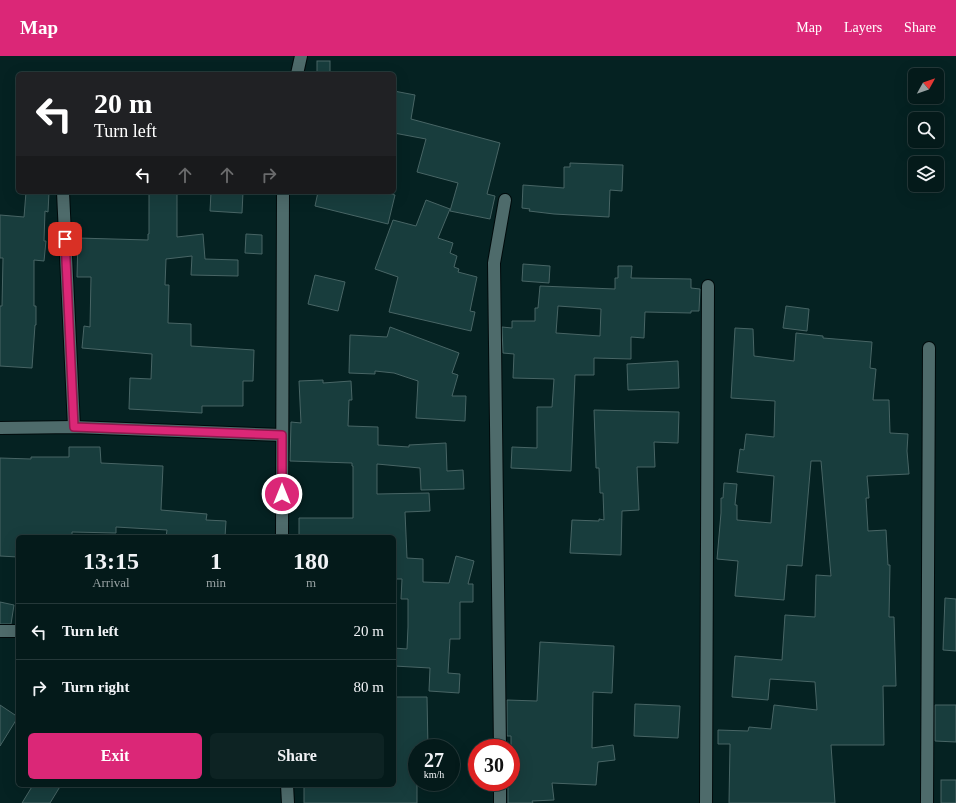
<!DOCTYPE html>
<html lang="en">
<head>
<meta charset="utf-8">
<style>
	body { margin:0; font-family:Georgia,serif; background:#0d2323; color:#f1f3f6; height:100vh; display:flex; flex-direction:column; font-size:15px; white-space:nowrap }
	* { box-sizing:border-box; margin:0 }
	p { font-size:13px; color:#97a1a2 }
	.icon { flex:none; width:22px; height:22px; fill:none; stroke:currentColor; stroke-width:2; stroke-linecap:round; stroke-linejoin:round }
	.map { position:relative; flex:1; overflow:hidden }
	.details { position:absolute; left:16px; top:479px; width:380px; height:252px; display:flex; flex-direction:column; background:#041a1a; border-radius:6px; box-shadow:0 4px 16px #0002,0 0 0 1px #253839 }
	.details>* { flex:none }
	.guide { position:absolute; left:16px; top:16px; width:380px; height:122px; border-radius:6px; box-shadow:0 4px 16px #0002,0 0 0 1px #253839; background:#202124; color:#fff; overflow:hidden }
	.needle { width:26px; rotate:50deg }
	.buttons { position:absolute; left:908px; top:12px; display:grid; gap:8px }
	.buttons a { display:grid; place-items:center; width:36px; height:36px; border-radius:6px; background:#041a1a; box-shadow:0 4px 16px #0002,0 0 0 1px #253839; font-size:20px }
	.speed { position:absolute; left:408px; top:683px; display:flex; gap:8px; font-size:20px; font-weight:700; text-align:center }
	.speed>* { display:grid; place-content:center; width:52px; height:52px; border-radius:50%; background:#041a1a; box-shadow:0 4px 16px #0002,0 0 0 1px #253839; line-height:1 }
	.speed small { font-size:10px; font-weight:400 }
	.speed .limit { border:6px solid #d22; background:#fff; color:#111 }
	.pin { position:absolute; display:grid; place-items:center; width:34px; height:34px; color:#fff; margin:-17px; border-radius:8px; box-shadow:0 2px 6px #0006 }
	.me { position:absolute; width:44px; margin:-22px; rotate:0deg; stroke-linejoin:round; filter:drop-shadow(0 0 3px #0008) }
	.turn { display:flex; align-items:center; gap:14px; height:84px; padding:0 12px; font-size:18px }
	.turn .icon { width:52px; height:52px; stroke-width:2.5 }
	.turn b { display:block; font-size:28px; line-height:34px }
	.lanes { display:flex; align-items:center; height:38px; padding:0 12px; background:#0003; justify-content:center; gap:20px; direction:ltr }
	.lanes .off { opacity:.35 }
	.eta { display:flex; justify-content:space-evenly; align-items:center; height:68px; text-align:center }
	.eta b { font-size:24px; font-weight:800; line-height:28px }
	.action { display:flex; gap:8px; margin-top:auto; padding:8px 12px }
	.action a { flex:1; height:46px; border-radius:6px; background:#db2777; color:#fff; font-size:16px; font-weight:800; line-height:46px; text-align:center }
	.action a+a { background:#0d2323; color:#f1f3f6 }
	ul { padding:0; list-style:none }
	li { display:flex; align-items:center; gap:12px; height:56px; padding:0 12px; border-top:1px solid #253839 }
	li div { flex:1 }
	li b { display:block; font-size:15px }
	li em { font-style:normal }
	header { display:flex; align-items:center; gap:24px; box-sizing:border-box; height:56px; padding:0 20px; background:#db2777; color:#fff }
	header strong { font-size:19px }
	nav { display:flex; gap:22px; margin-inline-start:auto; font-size:14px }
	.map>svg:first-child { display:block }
	.building { fill:#183d3d; stroke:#486565; fill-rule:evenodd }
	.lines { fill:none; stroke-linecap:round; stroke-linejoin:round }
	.street-casing { stroke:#000a0b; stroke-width:14 }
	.street { stroke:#4e6b6b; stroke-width:12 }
	.route-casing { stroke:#8e194d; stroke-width:10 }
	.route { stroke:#db2777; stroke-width:7 }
</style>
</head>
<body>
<header>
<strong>Map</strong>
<nav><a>Map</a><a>Layers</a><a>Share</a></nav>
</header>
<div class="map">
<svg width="956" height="747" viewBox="0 0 956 747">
	<rect width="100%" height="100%" fill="#052222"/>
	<!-- building -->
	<g class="building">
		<rect x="317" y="5" width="13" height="13"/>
		<polygon points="394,35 415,39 411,63 500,87 487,138 495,140 490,163 450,155 458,127 417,116 426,83 394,77"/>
		<polygon points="570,107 623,109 622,135 610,134 609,161 554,158 529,155 530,153 522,152 523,129 564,132 564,111 570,111"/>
		<polygon points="26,136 49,136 48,156 45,155 44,185 46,185 44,205 34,204 34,250 36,250 36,269 35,269 32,312 0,310 0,250 2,250 3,202 0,202 0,159 24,161"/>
		<polygon points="149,136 177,136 177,181 203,178 205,203 238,204 238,220 191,219 192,200 166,203 165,229 169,229 168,267 191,268 191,290 254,294 253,325 243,325 243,350 202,350 202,357 129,353 130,322 151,323 152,298 82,292 84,270 90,271 91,221 77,221 78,182 148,184 148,178 149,178"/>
		<polygon points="211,136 243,136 242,157 210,155"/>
		<polygon points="318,136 383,136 395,139 388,168 315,150"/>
		<polygon points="426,144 450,153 438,182 453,187 450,197 457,200 454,211 459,213 458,216 477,221 470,255 475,256 471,275 389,256 398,221 375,213 393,164 416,170"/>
		<polygon points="246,178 262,179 262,198 245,197"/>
		<polygon points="523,208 550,210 549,227 522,225"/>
		<path d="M618,210H632L631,222L691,223V232L700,233L699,255H691V257L645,256L644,282L631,281V303L594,302V319H575L571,415L511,412L512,391L537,392V351H552L554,323L513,322L514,298L503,297L502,271L512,272V265H535V252H538L540,230L615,233V222H618ZM558,250L601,253L600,280L556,277Z"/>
		<polygon points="315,219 345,226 338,255 308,248"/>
		<polygon points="786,250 809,253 807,275 783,272"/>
		<polygon points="390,271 459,297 452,317 458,319 452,340 466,340 465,365 416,362 418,325 394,317 375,315 375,318 349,317 350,279 387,281"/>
		<polygon points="735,272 753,273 754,300 794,305 796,277 823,280 823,282 872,286 870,312 876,313 873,344 889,344 890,377 908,378 907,395 909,418 867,420 869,442 866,442 868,475 886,474 888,509 890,509 889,561 894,561 896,630 883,630 884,689 831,689 835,747 729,747 730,688 718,688 718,674 748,675 749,671 771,673 774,649 817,654 815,626 770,623 768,644 732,641 735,600 782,604 785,559 815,561 816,519 831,520 821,405 811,405 802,510 787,509 784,544 735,540 738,505 717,503 721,457 721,442 723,442 724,427 737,428 735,449 737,449 737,464 771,467 774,420 737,416 740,393 744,394 746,378 774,381 775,345 731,342"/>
		<polygon points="678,305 679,332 628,334 627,308"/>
		<polygon points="323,324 323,327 351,325 352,344 349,344 348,370 378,371 378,389 409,391 409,389 446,387 447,415 463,414 464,433 421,434 420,412 377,408 377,438 429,437 430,455 405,456 407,502 423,503 423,526 449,527 456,500 474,505 468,528 473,528 473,546 460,546 460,583 450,583 448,617 460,618 459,637 429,635 430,612 394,610 394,592 407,593 408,571 408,543 401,543 402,523 394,523 394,481 299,481 299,462 353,462 353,410 352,410 352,407 290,405 291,366 301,367 299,325"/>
		<polygon points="594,354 679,356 678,387 654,386 655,411 637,411 639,454 622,455 621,499 570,497 572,464 599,465 599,463 604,464 603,437 600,437 599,412 596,412"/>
		<polygon points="69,391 100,391 101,407 163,410 161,454 207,458 206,464 226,465 225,481 166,481 167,474 116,471 116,477 72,476 72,481 18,481 18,501 0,500 0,402 31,403 31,401 69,401"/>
		<polygon points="945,542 956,543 956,595 943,594"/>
		<polygon points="0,546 14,549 11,568 0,568"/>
		<polygon points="540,586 614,590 612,637 593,636 592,692 613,689 615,704 598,706 596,729 552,727 554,744 532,745 533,747 508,747 508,726 511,726 511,680 507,680 507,644 537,645"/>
		<polygon points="394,641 427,641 428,692 417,692 417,747 304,747 304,729 394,729"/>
		<polygon points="635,648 680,650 678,682 634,680"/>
		<polygon points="0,649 18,661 0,690"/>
		<polygon points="935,649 956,649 956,686 935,685"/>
		<rect x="941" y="724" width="15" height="23"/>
		<polygon points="33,729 61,729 50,747 22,747"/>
	</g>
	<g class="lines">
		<defs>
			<g id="street">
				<polyline points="297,18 301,0"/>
				<polyline points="63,136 74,371"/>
				<polyline points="0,372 74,371 282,379"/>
				<polyline points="282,481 283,136"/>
				<polyline points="0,575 18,575"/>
				<polyline points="500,692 494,207 505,144"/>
				<polyline points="500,726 500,747"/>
				<polyline points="287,729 288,747"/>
				<polyline points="706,747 708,230"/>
				<polyline points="927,747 929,292"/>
			</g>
		</defs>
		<!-- street casing -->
		<use href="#street" class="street-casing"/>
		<!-- street -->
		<use href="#street" class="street"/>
	</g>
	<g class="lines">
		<defs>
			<polyline id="route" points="65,183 74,371 282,379 282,438"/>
		</defs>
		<!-- route casing -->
		<use href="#route" class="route-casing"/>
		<!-- route -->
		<use href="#route" class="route"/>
	</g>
</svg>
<div class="buttons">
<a><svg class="needle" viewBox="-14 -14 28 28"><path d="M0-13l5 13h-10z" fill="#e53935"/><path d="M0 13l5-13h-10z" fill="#97a1a2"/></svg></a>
<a><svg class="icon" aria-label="search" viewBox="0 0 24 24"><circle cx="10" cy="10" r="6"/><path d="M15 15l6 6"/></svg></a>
<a><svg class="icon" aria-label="layers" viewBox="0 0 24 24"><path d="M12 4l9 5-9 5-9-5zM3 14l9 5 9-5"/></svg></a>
</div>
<div class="speed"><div>27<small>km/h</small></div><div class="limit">30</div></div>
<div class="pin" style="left:65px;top:183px;background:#d93025"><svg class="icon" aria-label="arrive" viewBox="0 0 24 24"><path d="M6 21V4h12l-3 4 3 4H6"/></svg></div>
<svg class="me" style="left:282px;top:438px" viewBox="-20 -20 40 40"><circle r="17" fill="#db2777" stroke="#fff" stroke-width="3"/><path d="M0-11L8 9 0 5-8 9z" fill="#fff"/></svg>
<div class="guide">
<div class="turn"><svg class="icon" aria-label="left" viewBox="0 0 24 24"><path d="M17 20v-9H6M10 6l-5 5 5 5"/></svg><div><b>20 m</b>Turn left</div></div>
<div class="lanes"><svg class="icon" aria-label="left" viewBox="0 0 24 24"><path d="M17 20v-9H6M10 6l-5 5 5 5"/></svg><svg class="icon off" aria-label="ahead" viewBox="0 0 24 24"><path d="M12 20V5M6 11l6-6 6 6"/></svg><svg class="icon off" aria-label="ahead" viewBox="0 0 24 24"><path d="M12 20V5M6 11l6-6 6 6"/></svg><svg class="icon off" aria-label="right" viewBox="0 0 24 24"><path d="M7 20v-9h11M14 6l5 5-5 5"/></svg></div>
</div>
<section class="details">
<div class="eta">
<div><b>13:15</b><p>Arrival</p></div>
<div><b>1</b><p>min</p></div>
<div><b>180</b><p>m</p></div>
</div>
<ul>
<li><svg class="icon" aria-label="left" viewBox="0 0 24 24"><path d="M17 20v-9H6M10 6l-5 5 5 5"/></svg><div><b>Turn left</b></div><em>20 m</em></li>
<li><svg class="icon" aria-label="right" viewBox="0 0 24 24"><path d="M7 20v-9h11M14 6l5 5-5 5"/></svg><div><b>Turn right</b></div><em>80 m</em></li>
</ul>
<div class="action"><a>Exit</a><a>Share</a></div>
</section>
</div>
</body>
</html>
